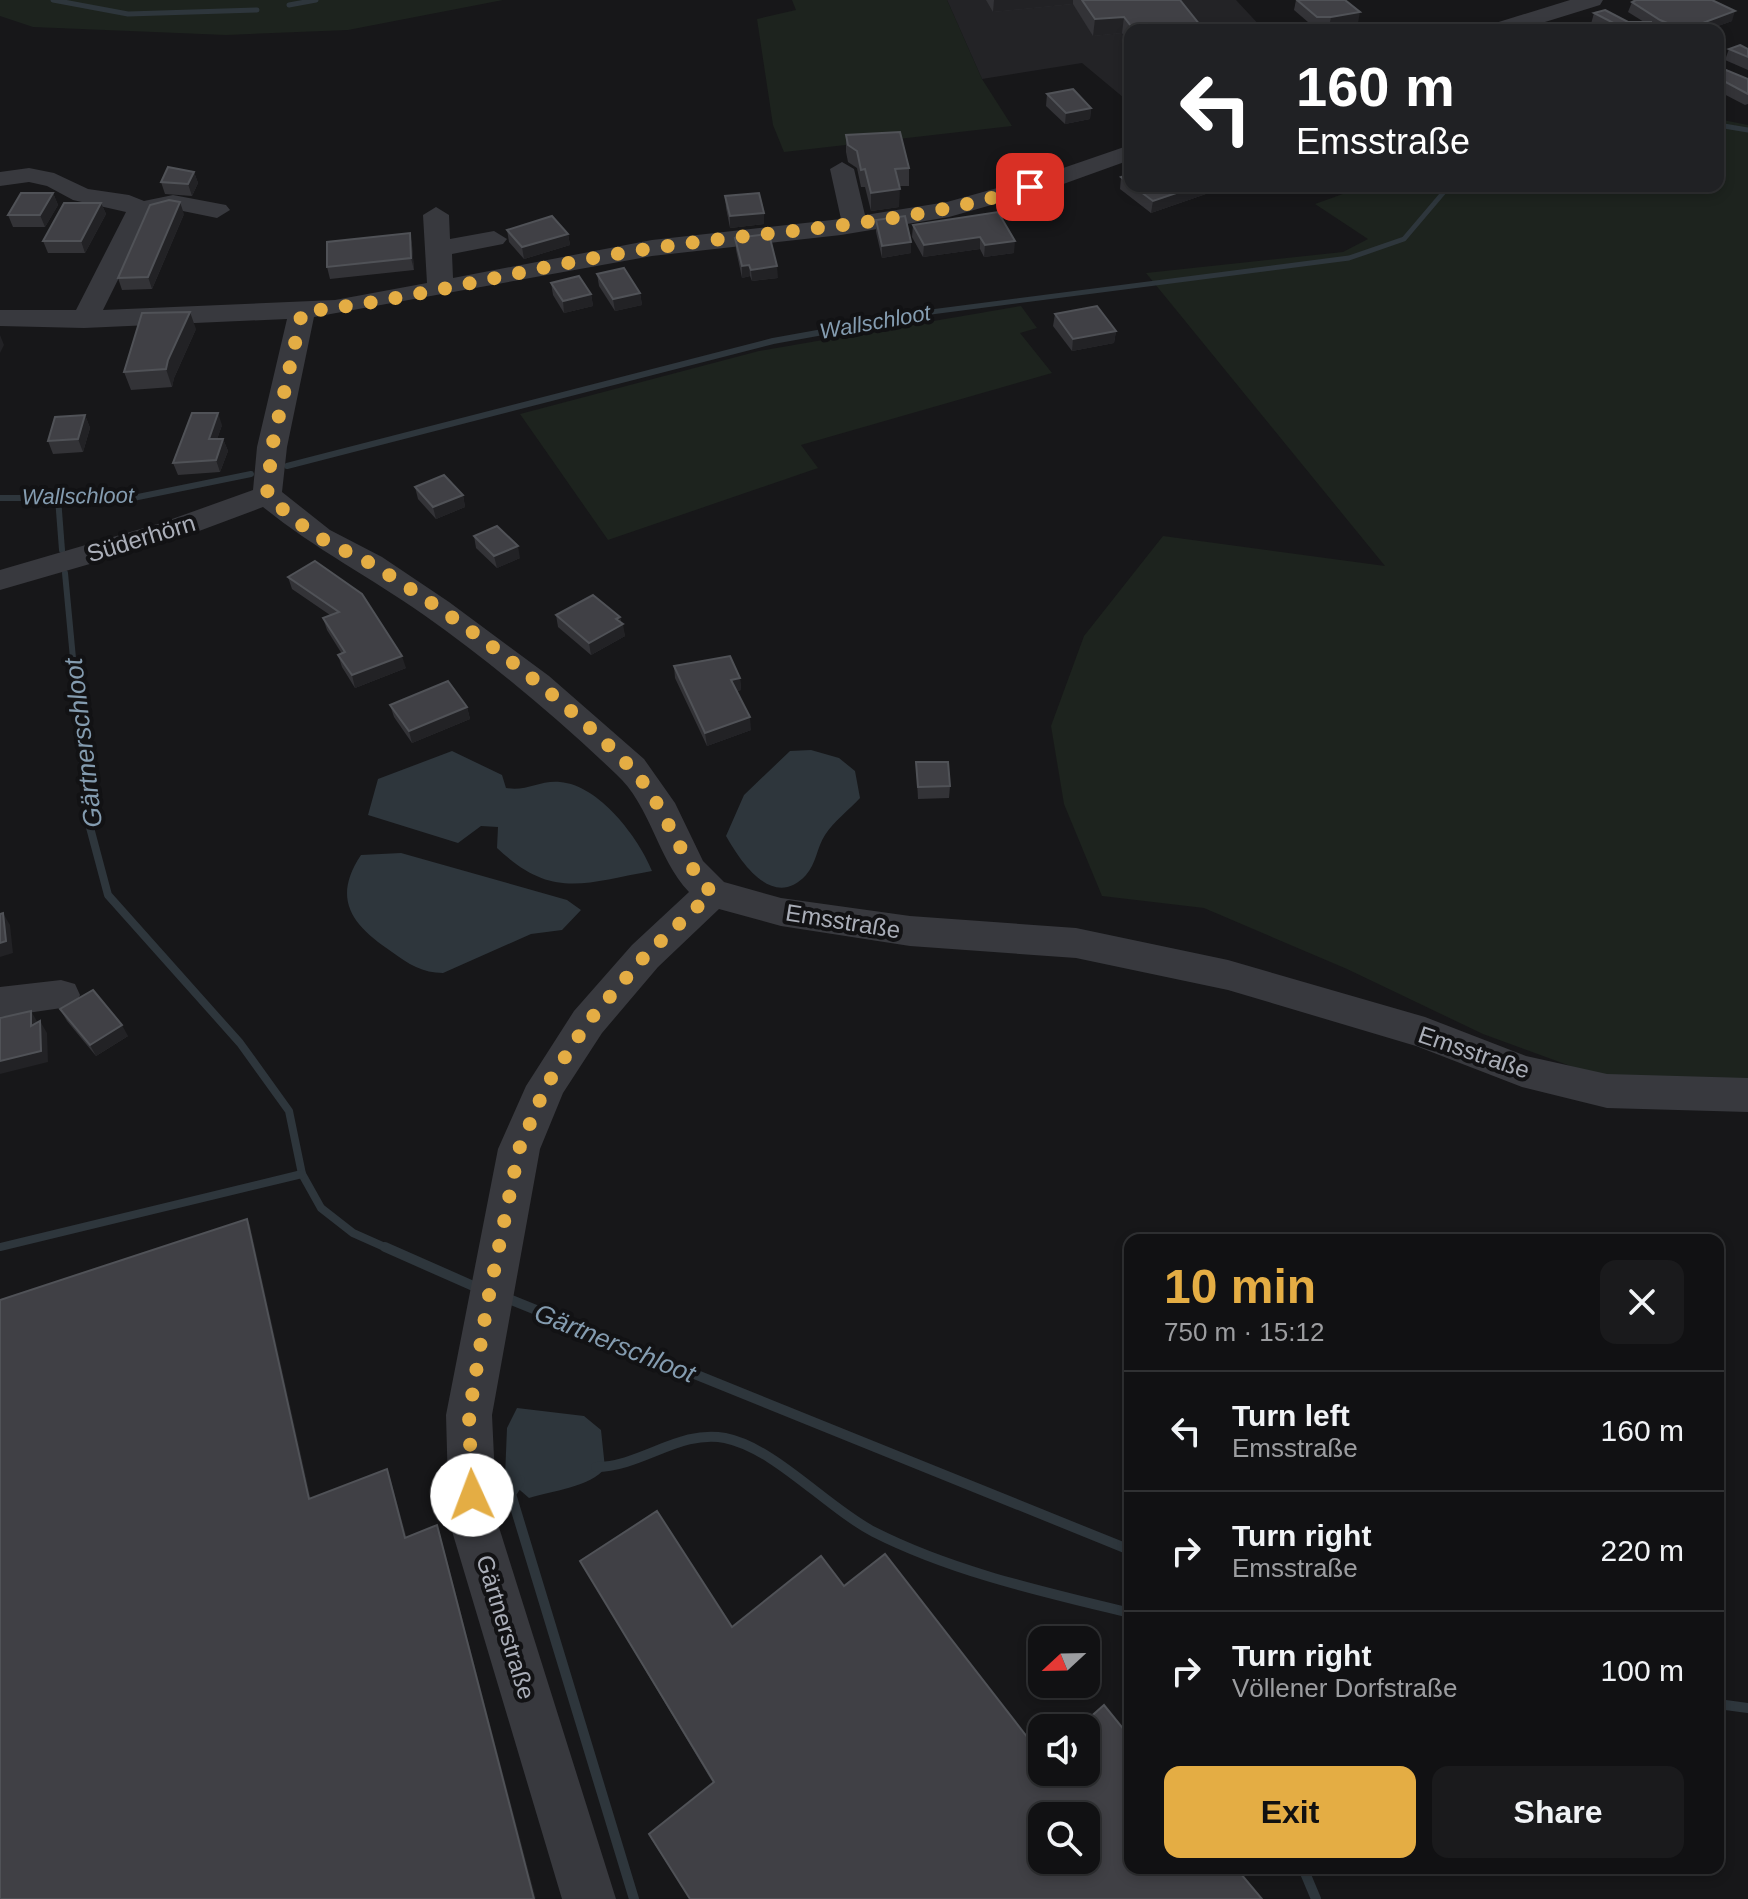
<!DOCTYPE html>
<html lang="en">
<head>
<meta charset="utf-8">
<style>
	body { margin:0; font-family:Arial,sans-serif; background:#1a1a1c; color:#f1f3f6; height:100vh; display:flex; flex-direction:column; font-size:30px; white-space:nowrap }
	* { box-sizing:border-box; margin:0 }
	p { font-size:26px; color:#9c9da0 }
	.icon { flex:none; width:44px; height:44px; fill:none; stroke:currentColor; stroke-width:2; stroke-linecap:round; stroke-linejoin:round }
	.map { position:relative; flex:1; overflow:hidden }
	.sheet { position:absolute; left:1124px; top:1234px; width:600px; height:640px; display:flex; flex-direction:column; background:#111113; border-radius:16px; box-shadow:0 4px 12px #0003,0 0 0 2px #303133 }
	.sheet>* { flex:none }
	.guide { position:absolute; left:1124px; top:24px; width:600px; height:168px; border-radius:16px; box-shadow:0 4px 12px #0003,0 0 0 2px #303133; background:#202124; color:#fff; overflow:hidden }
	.needle { width:52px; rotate:248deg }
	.buttons { position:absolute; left:1028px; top:1626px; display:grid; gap:16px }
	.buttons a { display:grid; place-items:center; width:72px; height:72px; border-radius:16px; background:#111113; box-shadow:0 4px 12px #0003,0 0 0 2px #303133; font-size:40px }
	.pin { position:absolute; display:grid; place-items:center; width:68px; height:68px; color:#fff; margin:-34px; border-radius:16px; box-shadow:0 4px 12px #0006 }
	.me { position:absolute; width:88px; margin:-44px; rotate:358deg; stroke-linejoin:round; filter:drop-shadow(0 0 6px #0008) }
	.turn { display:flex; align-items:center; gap:28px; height:168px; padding:0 40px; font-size:36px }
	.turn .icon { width:104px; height:104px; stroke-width:2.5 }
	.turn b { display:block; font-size:56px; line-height:68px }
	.round { display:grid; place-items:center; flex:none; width:84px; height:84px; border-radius:16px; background:#1a1a1c }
	.summary { display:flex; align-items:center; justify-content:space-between; height:136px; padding:0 40px }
	h1 { font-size:48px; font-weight:600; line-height:60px; color:#e4ad44 }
	.button { display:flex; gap:16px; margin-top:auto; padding:16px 40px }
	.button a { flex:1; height:92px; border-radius:16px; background:#e4ad44; color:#111; font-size:32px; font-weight:600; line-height:92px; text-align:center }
	.button a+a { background:#1a1a1c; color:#f1f3f6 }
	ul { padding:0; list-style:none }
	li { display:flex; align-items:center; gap:24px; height:120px; padding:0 40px; border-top:2px solid #303133 }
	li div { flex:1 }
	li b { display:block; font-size:30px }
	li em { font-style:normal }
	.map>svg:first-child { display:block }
	.built { fill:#232326 }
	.green { fill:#1d231e }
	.water { fill:#2e363c }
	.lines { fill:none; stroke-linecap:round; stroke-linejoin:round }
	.stream-far3 { stroke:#2e363c; stroke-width:5 }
	.stream-far2 { stroke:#2e363c; stroke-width:6 }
	.stream-far1 { stroke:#2e363c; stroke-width:8 }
	.stream { stroke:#2e363c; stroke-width:10 }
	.minor { fill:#38393e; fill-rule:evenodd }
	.wall { fill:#333337 }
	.shaded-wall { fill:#222225 }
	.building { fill:#404045; stroke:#505257; stroke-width:2; fill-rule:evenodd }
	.route { stroke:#e4ad44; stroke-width:14; stroke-dasharray:0 25.2 }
	.labels { text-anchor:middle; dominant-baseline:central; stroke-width:8; stroke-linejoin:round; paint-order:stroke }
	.far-water-label { font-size:22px; font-style:italic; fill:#849cb0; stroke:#121214 }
	.street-label { font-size:24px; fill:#aaaeb8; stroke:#121214 }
	.water-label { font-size:26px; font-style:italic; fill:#849cb0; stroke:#121214 }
</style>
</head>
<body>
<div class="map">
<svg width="1748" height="1899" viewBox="0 0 1748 1899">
	<rect width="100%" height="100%" fill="#171719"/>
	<!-- built -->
	<polygon class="built" points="947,0 1236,0 1264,30 1130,30 1130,103 1082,63 982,79"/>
	<!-- green -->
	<g class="green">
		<polygon points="0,0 503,0 348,30 226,35 33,27 0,16"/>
		<polygon points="792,0 947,0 982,79 1012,126 784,152 773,125 757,19 796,10"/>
		<polygon points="1718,119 1748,125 1748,1079 1606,1079 1483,1034 1347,969 1204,908 1102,896 1064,804 1051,726 1084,636 1163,536 1385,566 1146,273 1343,252 1368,239 1315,204 1365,186 1718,186"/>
		<polygon points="1021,306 1037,328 1020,333 1052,373 801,445 818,468 608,540 520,414 759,351"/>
	</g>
	<!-- water -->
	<g class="water">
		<path d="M811,750L839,758L855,771L860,798C849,810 833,822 825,835C817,847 816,864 806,875C773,911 741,862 726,836L744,795L790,751Z"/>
		<path d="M452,751L502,775L506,788C526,792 540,780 560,782C599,785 639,838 652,871C584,883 552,900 497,848L498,827L481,826L458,843L368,815L378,779Z"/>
		<path d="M401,853L567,900L581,910L562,930L531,934L443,973C423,973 408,964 392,952C353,926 331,900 361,855Z"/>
		<path d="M517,1408L584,1416L601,1430L605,1468C591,1487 551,1491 529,1498L505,1477L507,1428Z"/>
	</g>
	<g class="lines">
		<!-- stream-far3 -->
		<g class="stream-far3">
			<polyline points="53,0 128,14 257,10"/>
			<polyline points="289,5 316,0"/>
			<polyline points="1718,125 1748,130"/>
			<polyline points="862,325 931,312 1349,258 1404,239 1449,186"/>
		</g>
		<!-- stream-far2 -->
		<g class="stream-far2">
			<polyline points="287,466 773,341 873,323"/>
			<polyline points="0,498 133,498 251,474"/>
			<polyline points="58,498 62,550"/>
			<polyline points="65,573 80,733"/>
		</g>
		<!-- stream-far1 -->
		<g class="stream-far1">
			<polyline points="80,731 88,820 108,895 240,1043 289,1111 302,1174 321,1208 353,1233 389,1249"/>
			<polyline points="0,1247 302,1174"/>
		</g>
		<!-- stream -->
		<g class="stream">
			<polyline points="385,1247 480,1289"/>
			<polyline points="504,1297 1130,1550"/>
			<path d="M596,1467C641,1467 680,1429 725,1438C775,1448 826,1507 874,1532C953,1572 1044,1592 1130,1613"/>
			<polyline points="520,1480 511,1494 634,1899"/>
			<polyline points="1718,1704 1748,1708"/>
			<polyline points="1303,1868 1316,1899"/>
		</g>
		<!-- minor -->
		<g class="minor">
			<polygon points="1570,0 1603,0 1600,5 1519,30 1486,30 1489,25"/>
			<path d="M1130,145V160L1055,187L949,217L841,235L652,256L314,317L287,447L282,492L330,530L382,557L449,602L549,676L644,759L675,803L703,861L724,882L781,898L910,916L1076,928L1228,960L1425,1017L1526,1056L1607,1074L1748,1078V1112L1607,1108L1522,1087L1416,1046L1228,990L1076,958L910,946L781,926L719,909L658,967L602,1033L563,1093L540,1149L492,1415L497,1521L616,1899H562L449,1521L446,1415L498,1149L526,1086L574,1011L632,945L689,892C657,858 651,806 616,774C556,717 492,663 424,615C370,577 315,549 263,507L183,537L0,590V570L161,523L253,490L257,447L287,319L84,328L0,326V310H76L126,212L73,200L47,186L29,182L0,186V172L29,168L54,173L88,189L129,195L144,201L173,195L226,205L230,210L217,218L173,209L150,215L103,310L335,300L427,283L423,215L436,207L449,215L450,239L494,231L507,239L503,244L452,254L453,278L652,240L841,219L830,169L842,162L854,169L865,215L947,202L1037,177Z"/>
			<polygon points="61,980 75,984 80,995 75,1006 0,1017 0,987"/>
		</g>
	</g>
	<!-- wall -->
	<g class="wall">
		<polygon points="986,0 1180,0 1204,30 1130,30 1130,44 1122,33 1093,36 1073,4 993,12"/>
		<polygon points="1296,0 1345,0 1358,23 1329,28 1315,28 1294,10"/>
		<polygon points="1632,2 1732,21 1707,30 1656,30 1651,26 1650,30 1602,30 1591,24 1594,13 1628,22 1644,22 1628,12"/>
		<polygon points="1729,49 1748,49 1748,70 1725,60"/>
		<polygon points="1718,53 1721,68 1748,79 1748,104 1745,105 1718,91"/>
		<polygon points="1047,94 1091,108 1090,119 1065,124 1046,106"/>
		<polygon points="846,135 909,168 909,186 899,186 899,207 871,211 865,187 861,187 857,168 848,162 846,152"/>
		<polygon points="194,172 198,183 192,196 165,194 161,182"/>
		<polygon points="1130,174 1130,186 1229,186 1151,213 1120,189 1121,177"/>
		<polygon points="53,193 58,205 45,227 13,227 8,215"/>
		<polygon points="725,196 764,213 764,224 730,228 726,208"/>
		<polygon points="101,203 106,214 85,253 48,253 43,241"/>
		<polygon points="998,212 1014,253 984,257 980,249 923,257 912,237 913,225"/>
		<polygon points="184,214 152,289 122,290 118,278"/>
		<polygon points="876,220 911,242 911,253 882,258 876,232"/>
		<polygon points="507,230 568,234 570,245 524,259 509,242"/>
		<polygon points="410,233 412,245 414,270 330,279 327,267"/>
		<polygon points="735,238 778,278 752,281 750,276 742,278 736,250"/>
		<polygon points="597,274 640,293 642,305 615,311 599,286"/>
		<polygon points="551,283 591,294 593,306 564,313 553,295"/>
		<polygon points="1055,314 1116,331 1114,343 1072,351 1053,326"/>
		<polygon points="196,329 174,378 172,387 131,390 124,372"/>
		<polygon points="85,415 90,428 83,452 53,454 48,441"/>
		<polygon points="222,425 217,439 223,439 228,451 220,472 178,475 173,463"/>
		<polygon points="415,487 463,495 465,507 436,519 418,499"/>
		<polygon points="474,536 520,558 497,568 476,548"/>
		<polygon points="315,561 406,668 355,688 342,667 338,655 342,654 327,630 323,618 330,615 292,589 288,577"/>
		<polygon points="556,615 620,617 625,636 591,655 558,627"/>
		<polygon points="674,666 740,678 741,690 737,691 751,730 707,746 675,678"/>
		<polygon points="390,705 467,707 470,719 412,743 394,717"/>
		<polygon points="916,762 950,786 949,798 918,799"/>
		<polygon points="60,1009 128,1036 96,1056 67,1021"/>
		<polygon points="580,1561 732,1627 844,1586 1042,1772 1262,1899 690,1899 650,1837 713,1783"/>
	</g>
	<!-- shaded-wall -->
	<g class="shaded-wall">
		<polygon points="994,0 1073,0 1073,4 993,12"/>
		<polygon points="1735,11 1732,21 1707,30 1684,30"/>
		<polygon points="1360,12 1358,23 1329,28 1331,17"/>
		<polygon points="1124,17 1122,33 1093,36 1095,19"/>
		<polygon points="1652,22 1650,30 1628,30"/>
		<polygon points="1091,108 1090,119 1065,124 1066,113"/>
		<polygon points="194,172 198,183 192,196 188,184"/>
		<polygon points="1197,186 1229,186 1151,213 1153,201"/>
		<polygon points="900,189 899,207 871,211 871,193"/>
		<polygon points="53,193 58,205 45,227 40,215"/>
		<polygon points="180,202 184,214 152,289 148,277"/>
		<polygon points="101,203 106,214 85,253 81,241"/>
		<polygon points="764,213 764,224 730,228 730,216"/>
		<polygon points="410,233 412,245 414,270 411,258"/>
		<polygon points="568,234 570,245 524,259 522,247"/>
		<polygon points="980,237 980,249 923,257 924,245"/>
		<polygon points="1015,241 1014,253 984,257 985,245"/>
		<polygon points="911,242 911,253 882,258 882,246"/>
		<polygon points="749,265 750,276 742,278 742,266"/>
		<polygon points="777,266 778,278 752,281 751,270"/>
		<polygon points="640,293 642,305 615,311 613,299"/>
		<polygon points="591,294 593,306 564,313 563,301"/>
		<polygon points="190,312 196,329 174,378 172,387 166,369 168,360"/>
		<polygon points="1116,331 1114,343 1072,351 1073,339"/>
		<polygon points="0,335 4,345 0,353"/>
		<polygon points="218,413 222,425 213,451 209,439"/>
		<polygon points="85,415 90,428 83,452 78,439"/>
		<polygon points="223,439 228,451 220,472 216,460"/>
		<polygon points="463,495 465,507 436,519 433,507"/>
		<polygon points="518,546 520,558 497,568 494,556"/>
		<polygon points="620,617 621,625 623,624 625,636 591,655 589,643"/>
		<polygon points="402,656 406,668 355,688 352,675"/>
		<polygon points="740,678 741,690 732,692 731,680"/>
		<polygon points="467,707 470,719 412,743 409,731"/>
		<polygon points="750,717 751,730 707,746 705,733"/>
		<polygon points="3,913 10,925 13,953 0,957 0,943"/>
		<polygon points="31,1011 38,1023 31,1026"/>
		<polygon points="40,1021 47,1033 48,1062 0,1074 0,1061"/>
		<polygon points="122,1025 128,1036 96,1056 90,1045"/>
		<polygon points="247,1219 250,1225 312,1504 309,1499"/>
		<polygon points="387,1469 389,1474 408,1542 405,1538"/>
		<polygon points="437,1525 439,1530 536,1899 534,1899"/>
	</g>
	<!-- building -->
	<g class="building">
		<polygon points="1082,0 1180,0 1204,30 1134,30 1124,17 1095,19"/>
		<polygon points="1297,0 1345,0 1360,12 1331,17 1317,17"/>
		<polygon points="1636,0 1712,0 1735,11 1684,30 1660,20 1632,2"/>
		<polygon points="1605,10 1628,22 1652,22 1627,30 1594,13"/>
		<polygon points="1740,45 1748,49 1748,57 1729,49"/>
		<polygon points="1718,53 1721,68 1748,79 1748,94 1718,78"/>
		<polygon points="1073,89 1091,108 1066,113 1047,94"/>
		<polygon points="900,132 909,168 895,169 900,189 871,193 865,169 861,170 857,151 848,145 846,135"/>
		<polygon points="168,167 194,172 188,184 161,182"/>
		<polygon points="1130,174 1130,184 1121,177"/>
		<polygon points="1133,186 1197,186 1153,201"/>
		<polygon points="21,193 53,193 40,215 8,215"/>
		<polygon points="759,193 764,213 730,216 725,196"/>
		<polygon points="169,200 180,202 148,277 118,278 150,205"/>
		<polygon points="64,203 101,203 81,241 43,241"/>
		<polygon points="998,212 1015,241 985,245 980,237 924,245 913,225"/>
		<polygon points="552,216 568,234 522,247 507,230"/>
		<polygon points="905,216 911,242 882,246 876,220"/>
		<polygon points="410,233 411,258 327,267 327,242"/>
		<polygon points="769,234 777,266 751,270 749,265 742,266 735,238"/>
		<polygon points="624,268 640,293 613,299 597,274"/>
		<polygon points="579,276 591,294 563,301 551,283"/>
		<polygon points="1097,306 1116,331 1073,339 1055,314"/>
		<polygon points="190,312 168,360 166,369 124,372 142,313"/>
		<polygon points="192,413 218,413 209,439 223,439 216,460 173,463"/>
		<polygon points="85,415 78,439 48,441 55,417"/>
		<polygon points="444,475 463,495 433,507 415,487"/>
		<polygon points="497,526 518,546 494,556 474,536"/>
		<polygon points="315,561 362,594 402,656 352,675 338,655 345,652 323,618 339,612 288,577"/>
		<polygon points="593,595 620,617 616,619 623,624 589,643 556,615"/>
		<polygon points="730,656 740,678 731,680 750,717 705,733 674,666"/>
		<polygon points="448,681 467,707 409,731 390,705"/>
		<polygon points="916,762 948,762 950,786 918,787"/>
		<polygon points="3,913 6,941 0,943 0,914"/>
		<polygon points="93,990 122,1025 90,1045 60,1009"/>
		<polygon points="31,1011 31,1026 40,1021 41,1051 0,1061 0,1018"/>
		<polygon points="247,1219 309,1499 387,1469 405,1538 437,1525 534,1899 0,1899 0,1300"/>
		<path d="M657,1511L732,1627L821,1556L844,1586L885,1554L1042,1756V1772H1086V1728H1078L1104,1705L1130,1737V1868H1236L1262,1899H690L649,1834L714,1782L580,1561ZM1042,1816H1086V1860H1042Z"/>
	</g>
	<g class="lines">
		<!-- route -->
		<path class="route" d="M472,1495L469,1415L487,1305L519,1149L546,1086L588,1022L645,956L712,893C676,855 666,804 630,767C561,695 458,617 373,565C355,554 336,548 319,537C300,525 283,510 267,495L272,447L302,312C421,299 536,265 654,248C780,229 907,226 1030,187"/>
	</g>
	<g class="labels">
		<!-- far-water labels -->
		<g class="far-water-label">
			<text transform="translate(875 322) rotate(-10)">Wallschloot</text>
			<text transform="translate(78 496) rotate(-1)">Wallschloot</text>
		</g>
		<!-- street labels -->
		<g class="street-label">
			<text transform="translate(141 538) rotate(-17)">Süderhörn</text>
			<text transform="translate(843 921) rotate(9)">Emsstraße</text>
			<text transform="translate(1474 1052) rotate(19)">Emsstraße</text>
			<text transform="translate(506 1627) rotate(73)">Gärtnerstraße</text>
		</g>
		<!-- water labels -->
		<g class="water-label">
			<text transform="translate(83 743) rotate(-97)">Gärtnerschloot</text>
			<text transform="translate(615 1343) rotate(22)">Gärtnerschloot</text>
		</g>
	</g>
</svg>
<div class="buttons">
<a><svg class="needle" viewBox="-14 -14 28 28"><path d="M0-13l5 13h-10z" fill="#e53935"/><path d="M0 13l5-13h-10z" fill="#9c9da0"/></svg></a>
<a><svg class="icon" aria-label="sound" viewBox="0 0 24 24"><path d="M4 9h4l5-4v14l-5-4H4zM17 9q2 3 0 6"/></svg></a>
<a><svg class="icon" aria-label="search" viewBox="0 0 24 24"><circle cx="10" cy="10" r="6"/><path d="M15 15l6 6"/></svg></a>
</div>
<div class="pin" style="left:1030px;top:187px;background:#d93025"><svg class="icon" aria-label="arrive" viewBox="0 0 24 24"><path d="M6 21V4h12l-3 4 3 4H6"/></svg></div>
<svg class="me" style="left:472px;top:1495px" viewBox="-20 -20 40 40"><circle r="19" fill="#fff"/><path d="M0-13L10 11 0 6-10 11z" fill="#e4ad44"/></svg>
<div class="guide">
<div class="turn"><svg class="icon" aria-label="left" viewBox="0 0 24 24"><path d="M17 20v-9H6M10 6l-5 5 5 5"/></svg><div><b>160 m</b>Emsstraße</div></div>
</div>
<section class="sheet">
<div class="summary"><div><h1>10 min</h1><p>750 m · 15:12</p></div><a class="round"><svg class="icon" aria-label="close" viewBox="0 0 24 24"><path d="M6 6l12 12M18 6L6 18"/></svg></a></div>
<ul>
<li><svg class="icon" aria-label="left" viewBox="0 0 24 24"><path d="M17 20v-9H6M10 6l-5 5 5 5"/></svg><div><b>Turn left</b><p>Emsstraße</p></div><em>160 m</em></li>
<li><svg class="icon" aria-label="right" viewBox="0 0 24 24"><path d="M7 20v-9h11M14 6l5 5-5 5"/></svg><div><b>Turn right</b><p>Emsstraße</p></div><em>220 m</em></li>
<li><svg class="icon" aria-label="right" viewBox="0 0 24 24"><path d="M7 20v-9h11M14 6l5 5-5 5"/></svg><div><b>Turn right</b><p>Völlener Dorfstraße</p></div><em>100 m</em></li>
</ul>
<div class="button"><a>Exit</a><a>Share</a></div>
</section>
</div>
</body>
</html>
